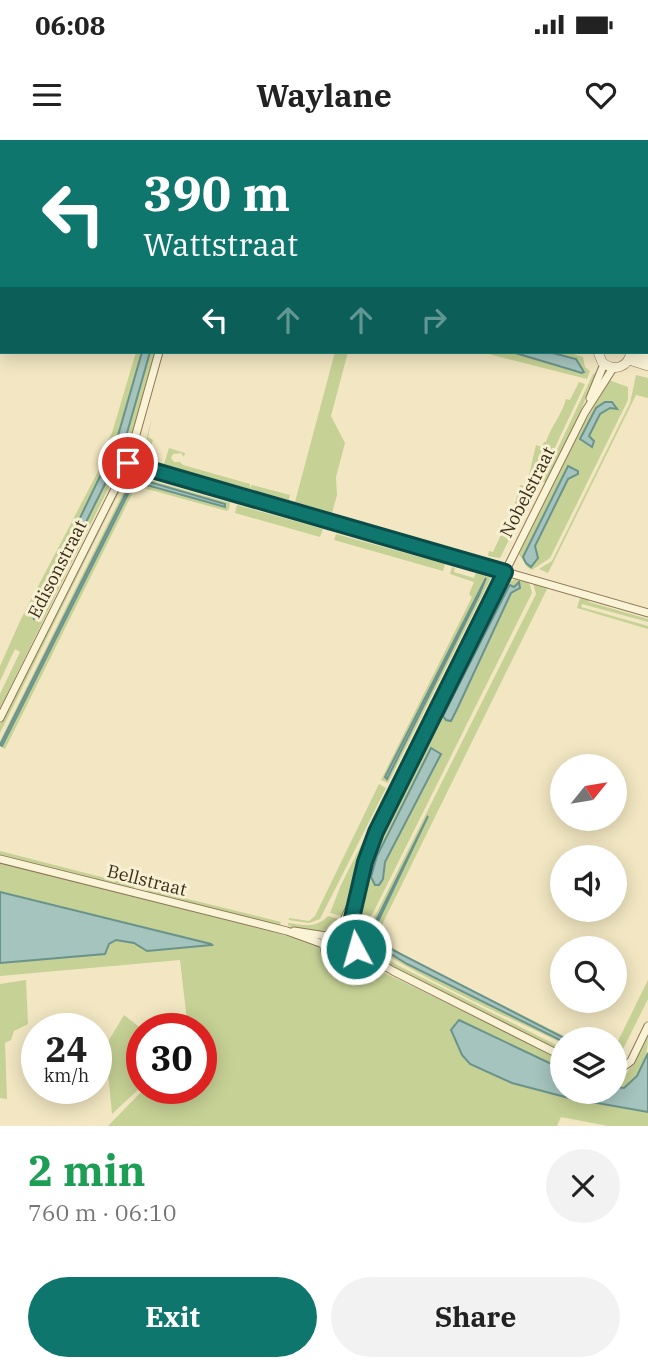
<!DOCTYPE html>
<html lang="en">
<head>
<meta charset="utf-8">
<style>
	body { margin:0; font-family:"IBM Plex Serif",serif; background:#f2f2f2; color:#222; height:100vh; display:flex; flex-direction:column; font-size:26px; white-space:nowrap }
	* { box-sizing:border-box; margin:0 }
	p { font-size:23px; color:#767676 }
	.icon { flex:none; width:38px; height:38px; fill:none; stroke:currentColor; stroke-width:2; stroke-linecap:round; stroke-linejoin:round }
	.map { position:relative; height:986px; overflow:hidden }
	.drawer { display:flex; flex-direction:column; background:#fff; flex:1 }
	.drawer>* { flex:none }
	.banner { position:absolute; left:0px; top:0px; width:649px; height:214px; box-shadow:0 4px 18px #0003; background:#0f766e; color:#fff; overflow:hidden }
	.needle { width:46px; rotate:60deg }
	.controls { position:absolute; left:550px; top:614px; display:grid; gap:14px }
	.controls a { display:grid; place-items:center; width:77px; height:77px; border-radius:50%; background:#fff; box-shadow:0 4px 18px #0003; font-size:35px }
	.speed { position:absolute; left:21px; top:873px; display:flex; gap:14px; font-size:35px; font-weight:700; text-align:center }
	.speed>* { display:grid; place-content:center; width:91px; height:91px; border-radius:50%; background:#fff; box-shadow:0 4px 18px #0003; line-height:1 }
	.speed small { font-size:18px; font-weight:400 }
	.speed .limit { border:10px solid #d22; background:#fff; color:#111 }
	.pin { position:absolute; display:grid; place-items:center; width:60px; height:60px; color:#fff; margin:-30px; border:4px solid #fff; border-radius:50%; box-shadow:0 2px 7px #0007 }
	.me { position:absolute; width:77px; margin:-38px; rotate:354deg; stroke-linejoin:round; filter:drop-shadow(0 0 5px #0008) }
	.turn { display:flex; align-items:center; gap:24px; height:147px; padding:0 28px; font-size:32px }
	.turn .icon { width:91px; height:91px; stroke-width:2.5 }
	.turn b { display:block; font-size:49px; line-height:60px }
	.lanes { display:flex; align-items:center; height:66px; padding:0 28px; background:#0003; justify-content:center; gap:35px; direction:ltr }
	.lanes .off { opacity:.35 }
	.round { display:grid; place-items:center; flex:none; width:74px; height:74px; border-radius:37px; background:#f2f2f2 }
	.head { display:flex; align-items:center; justify-content:space-between; height:119px; padding:0 28px }
	h1 { font-size:42px; font-weight:700; line-height:52px; color:#1e9e55 }
	.cta { display:flex; gap:14px; margin-top:auto; padding:14px 28px }
	.cta a { flex:1; height:80px; border-radius:42px; background:#0f766e; color:#fff; font-size:28px; font-weight:700; line-height:80px; text-align:center }
	.cta a+a { background:#f2f2f2; color:#222 }
	.status { display:flex; justify-content:space-between; align-items:center; height:49px; padding:0 35px; background:#fff; direction:ltr }
	.status svg { height:19px; fill:currentColor }
	header { display:flex; justify-content:space-between; align-items:center; height:91px; padding:0 28px; background:#fff; font-size:32px; font-weight:700 }
	.map>svg:first-child { display:block }
	.farmland { fill:#e8e3ae }
	.green { fill:#c6d195; fill-rule:evenodd }
	.water { fill:#a5c4bd; stroke:#6a938c; stroke-width:2 }
	.lines { fill:none; stroke-linecap:round; stroke-linejoin:round }
	.stream { stroke:#6a938c; stroke-width:2 }
	.minor-casing { stroke:#8d7857; stroke-width:9 }
	.tertiary-casing { stroke:#8d7857; stroke-width:10 }
	.minor { stroke:#fbf3d6; stroke-width:7 }
	.tertiary { stroke:#fbf3d6; stroke-width:9 }
	.route-casing { stroke:#0a4d48; stroke-width:18 }
	.route { stroke:#0f766e; stroke-width:12 }
	.labels { text-anchor:middle; dominant-baseline:central; stroke-width:6; stroke-linejoin:round; paint-order:stroke }
	.street-label { font-size:18px; fill:#3c2e1d; stroke:#f8f0d2 }
</style>
</head>
<body>
<div class="status"><b>06:08</b><svg viewBox="0 0 49 12"><path d="M0 12V9h3v3zM5 12V6h3v6zM10 12V3h3v9zM15 12V0h3v12zM26 1h20v11H26zM47 4h2v5h-2z"/></svg></div>
<header><svg class="icon" aria-label="menu" viewBox="0 0 24 24"><path d="M4 6h16M4 12h16M4 18h16"/></svg>Waylane<svg class="icon" aria-label="heart" viewBox="0 0 24 24"><path d="M12 20l-8-8c-3-5 5-10 8-4 3-6 11-1 8 4z"/></svg></header>
<div class="map">
<svg width="648" height="986" viewBox="0 0 648 986">
	<rect width="100%" height="100%" fill="#f2e7c2"/>
	<!-- farmland -->
	<polygon class="farmland" points="0,0 191,0 191,2 2,2 2,28"/>
	<!-- green -->
	<g class="green">
		<polygon points="285,0 597,0 596,2"/>
		<path d="M136,212H142L116,307H123L150,212H155L130,303C122,311 115,311 105,306L112,293Z"/>
		<polygon points="335,212 348,212 331,276 345,303 336,337 337,355 332,373 295,362"/>
		<polygon points="481,212 512,212 582,233 582,229 575,219 549,212 567,212 583,217 585,227 590,231 587,239"/>
		<polygon points="596,233 579,275 546,342 542,342 593,234"/>
		<polygon points="636,235 648,238 648,258 636,255 548,433 539,429 552,421 630,263"/>
		<path d="M609,240L628,247V260L550,418L532,430L527,427L519,414L578,294ZM567,327L577,331L568,339L526,423L523,416Z"/>
		<path d="M579,242L585,244L539,341L529,335L536,305L542,307L544,302H546C551,286 562,275 566,259L570,260Z"/>
		<polygon points="152,278 148,297 153,300 147,320 164,324 169,308 185,313 184,317 181,313 173,314 171,318 174,322 180,322 183,325 250,344 250,348 252,345 290,355 289,360 141,318"/>
		<polygon points="103,322 112,330 112,341 0,568 0,554 20,512 15,509 0,541 0,526 21,479"/>
		<polygon points="130,333 116,358 0,593 0,584 123,338"/>
		<path d="M132,335L230,363L229,369L227,371L136,346L5,609L0,606V601ZM139,339L224,364L225,366L136,341L133,344L1,606L128,349L133,342Z"/>
		<polygon points="520,345 534,349 500,418 488,416 489,411 493,412 514,367"/>
		<polygon points="237,365 323,389 320,397 235,373"/>
		<polygon points="336,394 445,424 443,431 334,400"/>
		<path d="M452,427L455,428L454,432L474,438L476,433L491,438L388,643L381,640L472,457L469,454L474,442L450,434ZM485,439L479,455L387,639L385,637Z"/>
		<path d="M518,438L529,442L532,453L373,773L366,782L355,780L373,707L494,461L504,444ZM510,445L519,450L511,453L444,576ZM431,608L385,723L383,738L377,716Z"/>
		<polygon points="493,439 493,447 396,644 392,645"/>
		<path d="M533,443L548,447L377,795L379,798L405,816L570,899L562,900V903C533,889 371,816 365,796L367,787L373,780L536,454Z"/>
		<polygon points="580,458 588,459 589,462 648,479 648,482 582,464 581,467 648,486 648,489 577,468"/>
		<polygon points="379,644 386,648 320,779 309,783 289,780 289,778 309,781 315,776"/>
		<polygon points="389,650 391,654 369,697 342,776 330,773 341,745"/>
		<polygon points="0,711 4,712 136,746 133,749 0,715"/>
		<polygon points="0,722 269,790 317,806 333,824 359,822 389,835 562,919 562,929 459,880 569,958 648,972 648,986 608,986 561,977 557,986 108,986 144,949 201,948 201,889 188,889 180,820 0,836 0,823 77,817 116,800 134,803 147,811 211,804 0,752"/>
		<polygon points="147,749 281,782 280,785 264,782 148,753"/>
		<path d="M328,776L341,780C329,796 303,793 288,785V783C305,785 315,789 328,776Z"/>
		<polygon points="354,784 361,786 362,798 366,806 399,826 562,908 562,912 400,832 361,807"/>
		<polygon points="26,840 28,884 14,891 11,900 5,903 7,959 0,958 0,844"/>
		<polygon points="648,840 648,859 620,915 614,919 614,910 618,901"/>
		<polygon points="124,875 142,889 142,946 112,974 107,922 109,900"/>
		<path d="M648,895C648,918 642,932 624,948L614,947V939L627,933Z"/>
	</g>
	<!-- water -->
	<g class="water">
		<polygon points="142,212 150,212 123,307 115,306"/>
		<polygon points="512,212 549,212 576,219 584,232 582,233"/>
		<polygon points="605,262 612,262 617,269 610,268 600,274 589,296 594,301 592,307 580,299 596,268"/>
		<polygon points="568,326 578,331 578,334 568,339 535,406 538,418 531,427 526,423 523,417"/>
		<polygon points="103,330 108,338 38,478 34,479 33,476"/>
		<polygon points="139,339 225,364 225,367 136,342 133,344 2,606 0,605 128,349 133,341"/>
		<polygon points="486,438 479,455 387,639 385,637"/>
		<polygon points="519,442 520,448 511,453 458,567 451,581 446,580 443,576 508,448 510,445 514,447"/>
		<polygon points="431,608 441,614 385,722 383,739 379,745 375,745 371,737 377,716"/>
		<polygon points="428,676 373,792 373,797 381,804 566,899 562,901 407,824 370,801 370,793"/>
		<polygon points="0,752 211,804 212,805 147,811 134,803 116,800 109,804 105,814 0,823"/>
		<polygon points="459,880 562,929 562,952 614,952 614,947 624,948 637,936 648,913 648,972 569,958 512,943 470,924 462,915 451,890"/>
	</g>
	<g class="lines">
		<!-- stream -->
		<g class="stream">
			<polyline points="194,0 194,2"/>
			<polyline points="287,0 287,2"/>
		</g>
		<defs>
			<g id="minor">
				<polyline points="0,45 2,45"/>
				<polyline points="0,63 2,64"/>
				<polyline points="590,258 604,224"/>
				<polyline points="128,323 648,473"/>
				<polyline points="0,578 128,323 159,212"/>
				<polyline points="0,719 287,791 323,804"/>
				<circle cx="340" cy="805" r="16"/>
				<polyline points="340,789 354,758"/>
				<polyline points="294,791 326,796"/>
				<polyline points="349,791 365,722 375,692 585,272 613,228"/>
				<polyline points="356,809 393,831 562,916"/>
				<polyline points="352,816 383,828"/>
				<polyline points="614,934 631,921 648,886"/>
			</g>
			<g id="tertiary">
				<polyline points="600,2 600,0"/>
				<polyline points="609,2 610,0"/>
				<path d="M598,212L602,222C614,232 628,228 631,212"/>
				<polyline points="632,212 648,218"/>
				<polyline points="629,220 648,226"/>
			</g>
		</defs>
		<!-- minor casing -->
		<use href="#minor" class="minor-casing"/>
		<!-- tertiary casing -->
		<use href="#tertiary" class="tertiary-casing"/>
		<!-- minor -->
		<use href="#minor" class="minor"/>
		<!-- tertiary -->
		<use href="#tertiary" class="tertiary"/>
	</g>
	<g class="lines">
		<defs>
			<polyline id="route" points="128,323 505,432 376,692 365,722 349,791 355,799 356,809"/>
		</defs>
		<!-- route casing -->
		<use href="#route" class="route-casing"/>
		<!-- route -->
		<use href="#route" class="route"/>
	</g>
	<g class="labels">
		<!-- street labels -->
		<g class="street-label">
			<text transform="translate(527 352) rotate(-63)">Nobelstraat</text>
			<text transform="translate(57 429) rotate(-63)">Edisonstraat</text>
			<text transform="translate(147 740) rotate(14)">Bellstraat</text>
		</g>
	</g>
</svg>
<div class="controls">
<a><svg class="needle" viewBox="-14 -14 28 28"><path d="M0-13l5 13h-10z" fill="#e53935"/><path d="M0 13l5-13h-10z" fill="#767676"/></svg></a>
<a><svg class="icon" aria-label="sound" viewBox="0 0 24 24"><path d="M4 9h4l5-4v14l-5-4H4zM17 9q2 3 0 6"/></svg></a>
<a><svg class="icon" aria-label="search" viewBox="0 0 24 24"><circle cx="10" cy="10" r="6"/><path d="M15 15l6 6"/></svg></a>
<a><svg class="icon" aria-label="layers" viewBox="0 0 24 24"><path d="M12 4l9 5-9 5-9-5zM3 14l9 5 9-5"/></svg></a>
</div>
<div class="speed"><div>24<small>km/h</small></div><div class="limit">30</div></div>
<div class="pin" style="left:128px;top:323px;background:#d93025"><svg class="icon" aria-label="arrive" viewBox="0 0 24 24"><path d="M6 21V4h12l-3 4 3 4H6"/></svg></div>
<svg class="me" style="left:356px;top:809px" viewBox="-20 -20 40 40"><circle r="17" fill="#0f766e" stroke="#fff" stroke-width="3"/><path d="M0-11L8 9 0 5-8 9z" fill="#fff"/></svg>
<div class="banner">
<div class="turn"><svg class="icon" aria-label="left" viewBox="0 0 24 24"><path d="M17 20v-9H6M10 6l-5 5 5 5"/></svg><div><b>390 m</b>Wattstraat</div></div>
<div class="lanes"><svg class="icon" aria-label="left" viewBox="0 0 24 24"><path d="M17 20v-9H6M10 6l-5 5 5 5"/></svg><svg class="icon off" aria-label="ahead" viewBox="0 0 24 24"><path d="M12 20V5M6 11l6-6 6 6"/></svg><svg class="icon off" aria-label="ahead" viewBox="0 0 24 24"><path d="M12 20V5M6 11l6-6 6 6"/></svg><svg class="icon off" aria-label="right" viewBox="0 0 24 24"><path d="M7 20v-9h11M14 6l5 5-5 5"/></svg></div>
</div>
</div>
<section class="drawer">
<div class="head"><div><h1>2 min</h1><p>760 m · 06:10</p></div><a class="round"><svg class="icon" aria-label="close" viewBox="0 0 24 24"><path d="M6 6l12 12M18 6L6 18"/></svg></a></div>
<div class="cta"><a>Exit</a><a>Share</a></div>
</section>
</body>
</html>
